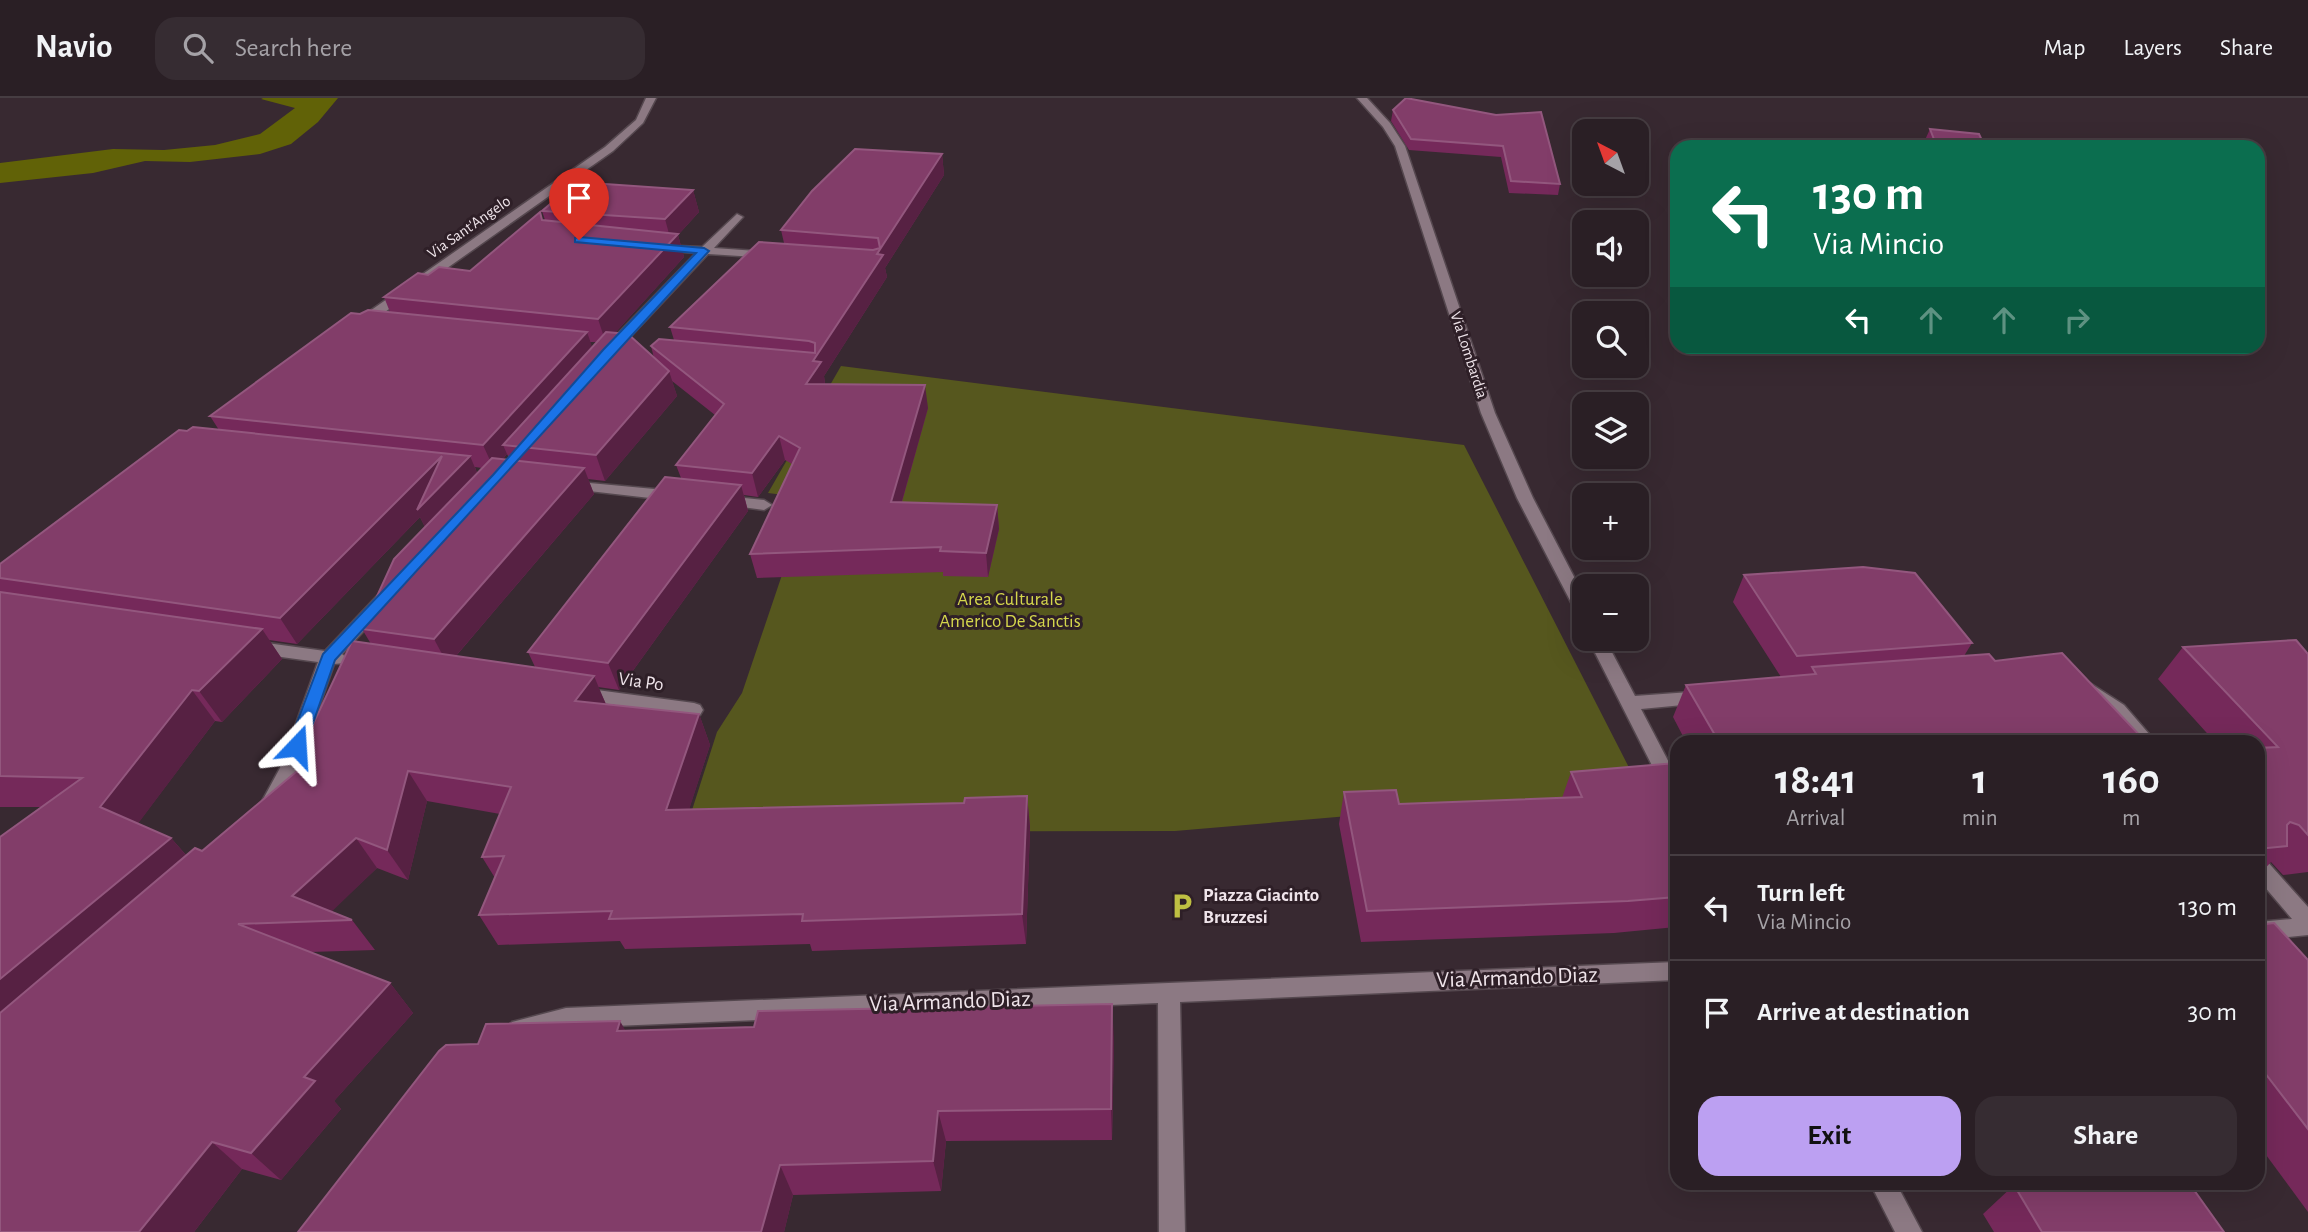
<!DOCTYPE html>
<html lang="en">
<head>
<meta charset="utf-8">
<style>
	body { margin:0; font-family:"Alegreya Sans",sans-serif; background:#362c32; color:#f1f3f6; height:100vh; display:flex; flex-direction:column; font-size:26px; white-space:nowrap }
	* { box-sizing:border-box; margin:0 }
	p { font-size:23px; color:#a5a2a7 }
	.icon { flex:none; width:38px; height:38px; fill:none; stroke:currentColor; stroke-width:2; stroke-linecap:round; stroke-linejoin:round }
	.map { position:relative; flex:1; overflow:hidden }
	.side { position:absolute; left:1670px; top:637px; width:595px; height:455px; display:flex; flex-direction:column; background:#2a1f25; border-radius:21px; box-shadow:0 7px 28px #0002,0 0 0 2px #463d42 }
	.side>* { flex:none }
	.guide { position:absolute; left:1670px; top:42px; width:595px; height:214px; border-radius:21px; box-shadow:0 7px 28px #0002,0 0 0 2px #463d42; background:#0b6e4f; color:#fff; overflow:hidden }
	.needle { width:46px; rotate:319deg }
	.controls { position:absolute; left:1572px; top:21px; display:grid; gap:14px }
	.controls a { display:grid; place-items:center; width:77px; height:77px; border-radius:14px; background:#2a1f25; box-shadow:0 7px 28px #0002,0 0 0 2px #463d42; font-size:35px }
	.pin { position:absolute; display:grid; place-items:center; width:60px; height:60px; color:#fff; margin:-72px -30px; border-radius:50% 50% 50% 0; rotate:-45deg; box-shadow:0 0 7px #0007 }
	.pin .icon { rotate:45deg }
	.me { position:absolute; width:77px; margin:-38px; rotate:20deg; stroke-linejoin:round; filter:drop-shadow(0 0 5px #0008) }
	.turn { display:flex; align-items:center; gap:24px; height:147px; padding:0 28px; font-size:32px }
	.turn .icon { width:91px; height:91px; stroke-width:2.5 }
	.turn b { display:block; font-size:49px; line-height:60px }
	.lanes { display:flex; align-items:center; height:66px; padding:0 28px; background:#0003; justify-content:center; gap:35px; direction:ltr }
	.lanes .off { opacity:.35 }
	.eta { display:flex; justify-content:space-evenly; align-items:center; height:119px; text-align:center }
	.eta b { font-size:42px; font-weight:700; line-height:49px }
	.primary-button { display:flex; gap:14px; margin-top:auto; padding:14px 28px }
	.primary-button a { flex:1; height:80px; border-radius:21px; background:#bca0f2; color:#111; font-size:28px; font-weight:700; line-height:80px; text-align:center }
	.primary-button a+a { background:#362c32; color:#f1f3f6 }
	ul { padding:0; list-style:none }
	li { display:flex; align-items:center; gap:21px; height:105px; padding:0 28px; border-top:2px solid #463d42 }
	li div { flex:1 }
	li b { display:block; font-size:26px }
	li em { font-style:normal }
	header { display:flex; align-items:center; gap:42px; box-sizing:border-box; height:98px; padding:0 35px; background:#2a1f25; border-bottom:2px solid #463d42 }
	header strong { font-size:33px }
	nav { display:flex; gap:38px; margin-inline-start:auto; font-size:24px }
	.search { width:490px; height:63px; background:#362c32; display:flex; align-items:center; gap:18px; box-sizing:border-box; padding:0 24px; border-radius:21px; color:#a5a2a7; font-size:26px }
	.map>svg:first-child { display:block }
	.green { fill:#56571e }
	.forest { fill:#616207 }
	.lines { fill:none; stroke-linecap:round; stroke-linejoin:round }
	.minor-casing { stroke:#55484f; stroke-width:3 }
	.minor { fill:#8c7983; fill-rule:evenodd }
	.wall { fill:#75295a; fill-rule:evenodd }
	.shaded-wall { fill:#572143 }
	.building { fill:#823d69; stroke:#93577e; stroke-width:2 }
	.route { fill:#1a73e8; stroke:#114b97; stroke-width:2 }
	.labels { text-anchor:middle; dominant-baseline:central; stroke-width:6; stroke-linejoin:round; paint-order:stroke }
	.far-street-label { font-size:16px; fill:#efe4ea; stroke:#2e1f27 }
	.park-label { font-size:19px; fill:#d5d74c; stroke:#2e1f27 }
	.street-label { font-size:19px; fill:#efe4ea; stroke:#2e1f27 }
	.poi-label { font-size:19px; font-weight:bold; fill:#efe4ea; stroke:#2e1f27; text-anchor:start }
	.near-street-label { font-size:23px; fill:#efe4ea; stroke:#2e1f27 }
</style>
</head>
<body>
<header>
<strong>Navio</strong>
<div class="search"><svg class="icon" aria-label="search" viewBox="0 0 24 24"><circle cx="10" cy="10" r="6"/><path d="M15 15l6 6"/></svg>Search here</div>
<nav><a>Map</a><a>Layers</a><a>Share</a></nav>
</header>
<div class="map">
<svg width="2308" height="1134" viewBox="0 0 2308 1134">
	<rect width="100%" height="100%" fill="#382931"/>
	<!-- green -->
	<polygon class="green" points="841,268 1464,347 1641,693 1175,733 685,734 717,634 742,595 808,400 768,395"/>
	<!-- forest -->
	<polygon class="forest" points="263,0 338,0 318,24 291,46 260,56 190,64 145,63 93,75 0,85 0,65 113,51 164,52 215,47 260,36 295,10 261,1"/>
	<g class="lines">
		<defs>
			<g id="minor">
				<polygon points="646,0 656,0 643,25 613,53 365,228 357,228 357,222 605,49 636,22"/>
				<polygon points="1357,0 1367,0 1390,25 1405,48 1495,315 1533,400 1584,498 1584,519 1576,514 1517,400 1481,315 1395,48 1383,29"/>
				<polygon points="737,116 743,119 714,150 770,154 776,158 774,160 708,156 615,255 605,255 605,249 696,155 659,152 655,151 655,147 702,149"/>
				<polygon points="568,383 676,393 684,398 676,403 563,390 561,387 563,384"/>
				<polygon points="725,398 764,402 772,407 764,412 720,406 717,403 720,400"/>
				<polygon points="384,496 392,501 390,505 342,556 348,561 345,565 334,566 298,670 278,710 271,713 264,710 261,705 280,670 318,564 253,555 244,549 253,543 325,553 378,497"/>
				<polygon points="1588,541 1605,541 1635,598 1704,593 1710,594 1713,599 1710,604 1704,605 1641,611 1676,678 1676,703 1669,701"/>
				<polygon points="2085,582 2124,607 2156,644 2136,644 2112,617 2079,592 2076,588 2079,584"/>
				<polygon points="582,590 694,605 700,607 703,612 700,617 694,619 576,601 573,596 576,591"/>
				<polygon points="2258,759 2265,761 2308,809 2308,837 2258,842 2258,824 2292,821 2258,781"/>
				<polygon points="1676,864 1676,882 1180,904 1185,1134 1159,1134 1158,905 566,930 520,941 512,938 509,931 512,924 566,910"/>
				<polygon points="1870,1085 1896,1085 1922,1134 1895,1134"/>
			</g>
		</defs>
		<!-- minor casing -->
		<use href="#minor" class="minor-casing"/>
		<!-- minor -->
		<use href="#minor" class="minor"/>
	</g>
	<!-- wall -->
	<g class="wall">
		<polygon points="1393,12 1496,17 1560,86 1558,97 1509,95 1501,59 1409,52 1391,23"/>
		<polygon points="1930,31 1985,49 1928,49 1925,42"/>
		<path d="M942,56L944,77L885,170L887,179L824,278L825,286L928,310L902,404L997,407L999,431L988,479L943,478V474L757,480L750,456L792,366L785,362L758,399L744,397L748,413L619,592L598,589L606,606L699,616L710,647L689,711L964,705L1027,698L1030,729L1026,846L812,853L810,846L625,851L620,843L498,847L479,817L495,780L482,759L500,716L427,703L408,782L377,770L331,813L352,822L375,852L310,854L390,885L413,915L334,1003L341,1011L281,1082L242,1071L194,1134H0L41,709H0V466L187,333L219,332L210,318L360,216L390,214L384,199L428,177L470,173L542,122H545L542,113L693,92L699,114L678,137L684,159L615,235L654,260L651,248L674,242L670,229L784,145L781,132ZM590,244H597L592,250ZM672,283L715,317L676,367L681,380L528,554L535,569L456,558L594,396L588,381L605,383L677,298ZM507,356L510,362L503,361ZM475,369L482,370L477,375ZM420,419L425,429L362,531L371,546L294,667L298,672L202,753L186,757L171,740L138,725L215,623L222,624L282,561L269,542L297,546Z"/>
		<polygon points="1744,477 1972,545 1964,558 1995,563 2146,644 1686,644 1673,619 1686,587 1781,579 1733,504"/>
		<polygon points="2183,549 2308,556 2308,774 2283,777 2271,764 2258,778 2258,644 2215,644 2158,581"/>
		<polygon points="1676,665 1676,829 1614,835 1361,844 1339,726 1344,694 1399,706 1562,700 1571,674"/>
		<polygon points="2258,827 2308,862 2308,1114 2258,1046"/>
		<polygon points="625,932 1114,939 1112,1042 946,1043 941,1093 793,1097 784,1134 298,1134 478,946"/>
		<polygon points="2015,1085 2189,1085 2224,1134 1994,1134 1983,1116 2014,1087 2017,1087"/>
	</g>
	<!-- shaded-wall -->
	<g class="shaded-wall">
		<polygon points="942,56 944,77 885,170 887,179 824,278 825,287 806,286 813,263 877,156"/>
		<polygon points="693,92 699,114 678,137 684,159 606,245 598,221 671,143 665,121"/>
		<polygon points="587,234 595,257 503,347 507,356 494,371 483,347"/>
		<polygon points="669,273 677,298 605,383 596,357"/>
		<polygon points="925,287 928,310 895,428 891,404"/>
		<polygon points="779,338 785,362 758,399 752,375"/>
		<polygon points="442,358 470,358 481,384 430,439 420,419 297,546 280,520"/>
		<polygon points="584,370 594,396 448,567 434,541"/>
		<polygon points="741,387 748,413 619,592 608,565"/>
		<polygon points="997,407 999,431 988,479 986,455"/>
		<polygon points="262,531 282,561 222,624 199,593"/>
		<polygon points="594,578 607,609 575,603"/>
		<polygon points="192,592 215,623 128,739 100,709"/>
		<polygon points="699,616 710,647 679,743 666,712"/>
		<polygon points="408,673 427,703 408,782 387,752"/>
		<polygon points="1027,698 1030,729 1026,846 1022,816"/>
		<polygon points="171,740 197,770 0,940 0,881"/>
		<polygon points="356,740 377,770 322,823 292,798"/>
		<polygon points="390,885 413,915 334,1003 341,1011 281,1082 251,1055 304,979"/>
		<polygon points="1112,906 1114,939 1112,1042 1111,1011"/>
		<polygon points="620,923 638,955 617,933"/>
		<polygon points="938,1013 946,1043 941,1093 933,1063"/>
		<polygon points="212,1044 242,1071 194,1134 139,1134"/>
		<polygon points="780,1067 793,1097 784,1134 761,1134"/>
	</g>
	<!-- building -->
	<g class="building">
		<polygon points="1406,0 1496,17 1541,14 1560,86 1511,83 1503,48 1411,41 1393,12"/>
		<polygon points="1930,31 1979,36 1985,49 1937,49"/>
		<polygon points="855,51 942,56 877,156 883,157 813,263 821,264 806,286 925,287 891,404 997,407 986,455 940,453 941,449 750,456 800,350 779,338 752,375 676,367 724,306 651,248 659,241 815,255 815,245 809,243 670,229 759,144 873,152 880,150 878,140 781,132 812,93"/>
		<polygon points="576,84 693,92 665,121 542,113"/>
		<polygon points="540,114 542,122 678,136 598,221 384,199 418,175 428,177 439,169 470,173"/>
		<polygon points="368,212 587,234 483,347 210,318 351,215 360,216"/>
		<polygon points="606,234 628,236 669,273 596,357 503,347"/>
		<polygon points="193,329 470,358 417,412 442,358 280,520 0,480 0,466 179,332 187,333"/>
		<polygon points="492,360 584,370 434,541 362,531 394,461"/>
		<polygon points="665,379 741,387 608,565 528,554"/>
		<polygon points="1863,469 1915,475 1972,545 1797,558 1744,477"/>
		<polygon points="0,494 262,531 199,593 192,592 100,709 171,740 0,881 0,739 82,680 0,678"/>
		<polygon points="2296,542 2308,556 2308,737 2299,727 2290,724 2287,727 2287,748 2258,751 2258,650 2278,649 2183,549"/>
		<polygon points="352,543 594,578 575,603 699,616 666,712 964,705 965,700 1027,698 1022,816 802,823 803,816 609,821 612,813 479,817 504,758 482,759 511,689 408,673 387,752 356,740 292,798 352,822 238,826 390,885 304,979 315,983 251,1055 212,1044 139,1134 0,1134 0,915 195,750 202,753 303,668 294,667"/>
		<polygon points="2062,555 2146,644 1719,644 1686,587 1816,576 1812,569 1989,556 1995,563"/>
		<polygon points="1676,665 1676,799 1628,803 1367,813 1344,694 1396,692 1399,706 1582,699 1571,674"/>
		<polygon points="2274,825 2308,862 2308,1031 2258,966 2258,827"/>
		<polygon points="1112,906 1111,1011 938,1013 933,1063 780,1067 761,1134 298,1134 439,953 446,947 478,946 486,926 620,923 617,933 754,929 758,913"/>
		<polygon points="2033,1085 2189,1085 2224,1134 2042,1134 2014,1087"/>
	</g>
	<!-- route -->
	<polygon class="route" points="579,139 704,150 709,153 335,562 305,648 303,652 291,652 288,648 323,556 493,377 603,252 696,155 575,144 575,140"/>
	<!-- icons -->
	<defs>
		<symbol id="parking-bare" viewBox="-9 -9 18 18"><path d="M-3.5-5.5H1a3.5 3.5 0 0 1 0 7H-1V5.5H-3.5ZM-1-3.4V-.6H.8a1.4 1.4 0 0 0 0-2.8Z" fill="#bebf42" stroke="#2e1f27" stroke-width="2.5" paint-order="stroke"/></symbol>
	</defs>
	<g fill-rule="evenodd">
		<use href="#parking-bare" x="1163" y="789" width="38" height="38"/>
	</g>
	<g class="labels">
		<!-- far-street labels -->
		<g class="far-street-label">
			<text transform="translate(469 129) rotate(-35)">Via Sant'Angelo</text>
			<text transform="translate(1469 257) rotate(72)">Via Lombardia</text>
		</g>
		<!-- park labels -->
		<g class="park-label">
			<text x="1010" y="501">Area Culturale<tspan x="1010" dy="22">Americo De Sanctis</tspan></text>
		</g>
		<!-- street labels -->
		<g class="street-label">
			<text transform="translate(641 584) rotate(8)">Via Po</text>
		</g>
		<!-- poi labels -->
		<g class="poi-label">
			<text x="1203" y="797">Piazza Giacinto<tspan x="1203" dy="22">Bruzzesi</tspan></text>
		</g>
		<!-- near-street labels -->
		<g class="near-street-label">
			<text transform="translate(1517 880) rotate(-2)">Via Armando Diaz</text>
			<text transform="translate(950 904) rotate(-2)">Via Armando Diaz</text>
		</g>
	</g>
</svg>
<div class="controls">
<a><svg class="needle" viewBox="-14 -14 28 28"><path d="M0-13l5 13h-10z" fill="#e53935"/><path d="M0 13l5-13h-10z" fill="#a5a2a7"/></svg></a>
<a><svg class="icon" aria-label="sound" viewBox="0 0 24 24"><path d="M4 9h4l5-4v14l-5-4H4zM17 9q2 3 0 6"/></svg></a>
<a><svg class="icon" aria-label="search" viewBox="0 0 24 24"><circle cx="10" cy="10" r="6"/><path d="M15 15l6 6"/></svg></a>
<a><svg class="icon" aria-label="layers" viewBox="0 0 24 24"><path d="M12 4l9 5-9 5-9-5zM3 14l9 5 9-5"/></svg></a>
<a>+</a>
<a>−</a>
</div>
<div class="pin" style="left:579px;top:142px;background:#d93025"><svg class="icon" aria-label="arrive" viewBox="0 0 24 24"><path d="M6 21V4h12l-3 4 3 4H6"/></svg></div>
<svg class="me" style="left:297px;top:648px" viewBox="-20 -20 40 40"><path d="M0-17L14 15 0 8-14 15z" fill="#1a73e8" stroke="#fff" stroke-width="4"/></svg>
<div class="guide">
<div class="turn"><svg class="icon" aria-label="left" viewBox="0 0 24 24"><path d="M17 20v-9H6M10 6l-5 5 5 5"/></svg><div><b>130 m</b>Via Mincio</div></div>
<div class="lanes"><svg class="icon" aria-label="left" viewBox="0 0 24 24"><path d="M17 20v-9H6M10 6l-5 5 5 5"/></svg><svg class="icon off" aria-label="ahead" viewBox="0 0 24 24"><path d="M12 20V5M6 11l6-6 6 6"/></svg><svg class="icon off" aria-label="ahead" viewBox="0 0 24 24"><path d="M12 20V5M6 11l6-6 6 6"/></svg><svg class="icon off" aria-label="right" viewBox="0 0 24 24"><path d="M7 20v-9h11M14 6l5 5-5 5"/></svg></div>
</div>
<section class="side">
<div class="eta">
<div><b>18:41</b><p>Arrival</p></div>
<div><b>1</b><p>min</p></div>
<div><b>160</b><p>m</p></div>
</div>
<ul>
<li><svg class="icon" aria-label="left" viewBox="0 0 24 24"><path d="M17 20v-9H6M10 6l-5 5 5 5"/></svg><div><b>Turn left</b><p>Via Mincio</p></div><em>130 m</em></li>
<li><svg class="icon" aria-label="arrive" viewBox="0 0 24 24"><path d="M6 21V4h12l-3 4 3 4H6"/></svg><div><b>Arrive at destination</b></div><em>30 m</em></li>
</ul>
<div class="primary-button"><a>Exit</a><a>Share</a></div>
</section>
</div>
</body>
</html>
